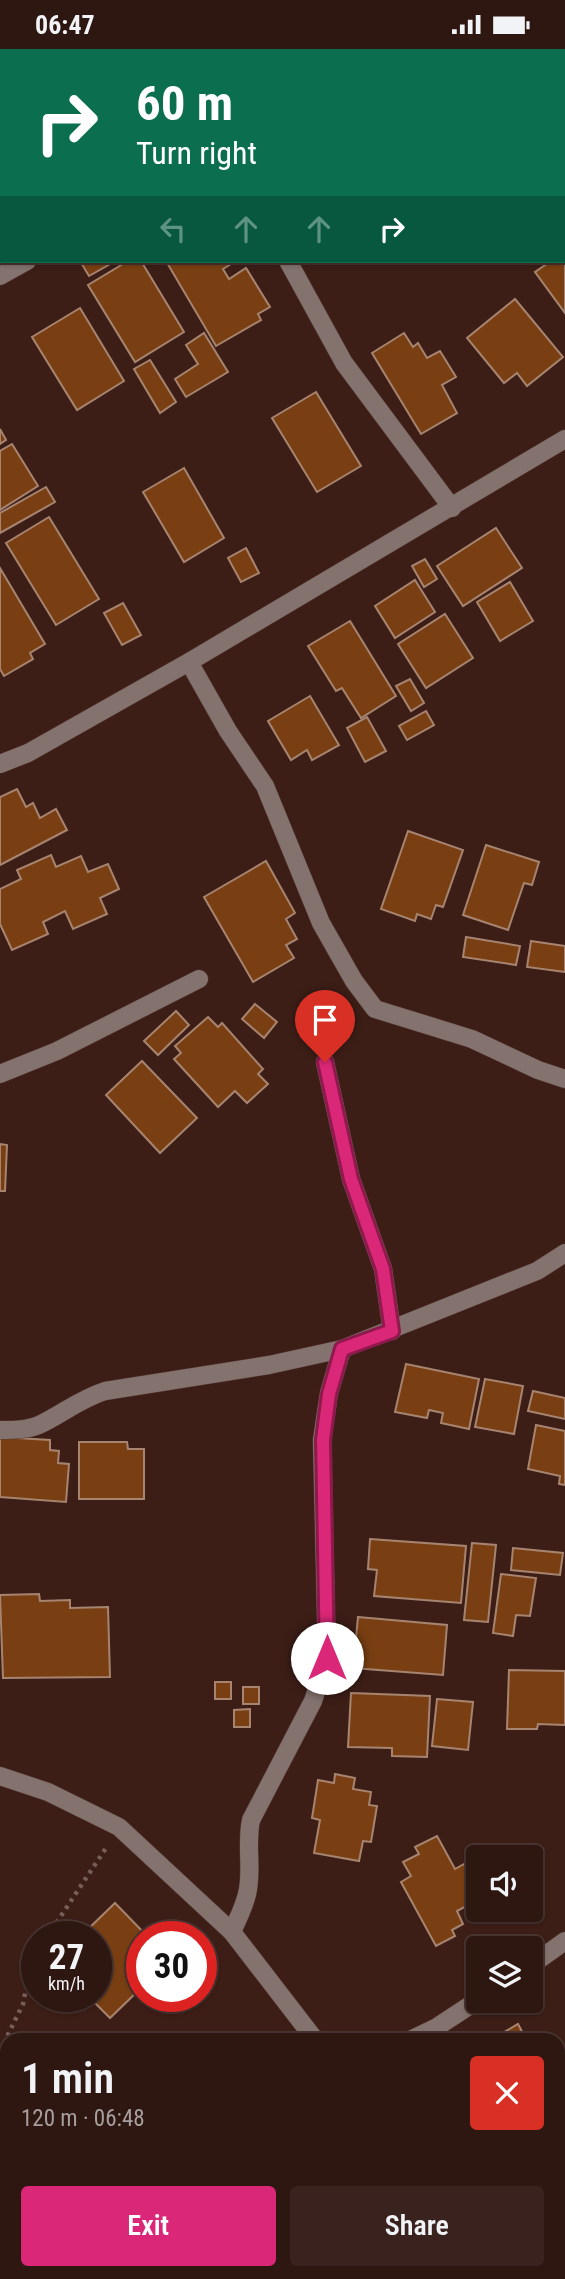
<!DOCTYPE html>
<html lang="en">
<head>
<meta charset="utf-8">
<style>
	body { margin:0; font-family:"Roboto Condensed",sans-serif; background:#3a231f; color:#f1f3f6; height:100vh; display:flex; flex-direction:column; font-size:26px; white-space:nowrap }
	* { box-sizing:border-box; margin:0 }
	p { font-size:23px; color:#a79f9f }
	.icon { flex:none; width:38px; height:38px; fill:none; stroke:currentColor; stroke-width:2; stroke-linecap:round; stroke-linejoin:round }
	.map { position:relative; flex:1; overflow:hidden }
	.drawer { position:absolute; left:0px; top:1984px; width:565px; height:247px; display:flex; flex-direction:column; background:#2e1611; border-radius:21px 21px 0 0; box-shadow:0 2px 5px #0004,0 0 0 2px #493531 }
	.drawer>* { flex:none }
	.hud { position:absolute; left:0px; top:0px; width:565px; height:214px; box-shadow:0 2px 5px #0004,0 0 0 2px #493531; background:#0b6e4f; color:#fff; overflow:hidden }
	.tools { position:absolute; left:466px; top:1796px; display:grid; gap:14px }
	.tools a { display:grid; place-items:center; width:77px; height:77px; border-radius:7px; background:#2e1611; box-shadow:0 2px 5px #0004,0 0 0 2px #493531; font-size:35px }
	.speed { position:absolute; left:21px; top:1872px; display:flex; gap:14px; font-size:35px; font-weight:700; text-align:center }
	.speed>* { display:grid; place-content:center; width:91px; height:91px; border-radius:50%; background:#2e1611; box-shadow:0 2px 5px #0004,0 0 0 2px #493531; line-height:1 }
	.speed small { font-size:18px; font-weight:400 }
	.speed .limit { border:10px solid #d22; background:#fff; color:#111 }
	.pin { position:absolute; display:grid; place-items:center; width:60px; height:60px; color:#fff; margin:-72px -30px; border-radius:50% 50% 50% 0; rotate:-45deg; box-shadow:0 0 7px #0007 }
	.pin .icon { rotate:45deg }
	.me { position:absolute; width:77px; margin:-38px; rotate:0deg; stroke-linejoin:round; filter:drop-shadow(0 0 5px #0008) }
	.turn { display:flex; align-items:center; gap:24px; height:147px; padding:0 21px; font-size:32px }
	.turn .icon { width:91px; height:91px; stroke-width:2.5 }
	.turn b { display:block; font-size:49px; line-height:60px }
	.lanes { display:flex; align-items:center; height:66px; padding:0 21px; background:#0003; justify-content:center; gap:35px; direction:ltr }
	.lanes .off { opacity:.35 }
	.round { display:grid; place-items:center; flex:none; width:74px; height:74px; border-radius:7px; background:#3a231f }
	.overview { display:flex; align-items:center; justify-content:space-between; height:119px; padding:0 21px }
	h1 { font-size:42px; font-weight:600; line-height:52px }
	.action { display:flex; gap:14px; margin-top:auto; padding:14px 21px }
	.action a { flex:1; height:80px; border-radius:7px; background:#db2777; color:#fff; font-size:28px; font-weight:600; line-height:80px; text-align:center }
	.action a+a { background:#3a231f; color:#f1f3f6 }
	.status { display:flex; justify-content:space-between; align-items:center; height:49px; padding:0 35px; background:#2e1611; direction:ltr }
	.status svg { height:19px; fill:currentColor }
	.map>svg:first-child { display:block }
	.building { fill:#793f12; stroke:#a68470; stroke-width:2 }
	.lines { fill:none; stroke-linecap:round; stroke-linejoin:round }
	.minor-casing { stroke:#583c35; stroke-width:19 }
	.path { stroke:#775e58; stroke-width:4.5; stroke-dasharray:3.5 5; stroke-linecap:butt }
	.minor { stroke:#83726e; stroke-width:18 }
	.route-casing { stroke:#8e194d; stroke-width:18 }
	.route { stroke:#db2777; stroke-width:12 }
</style>
</head>
<body>
<div class="status"><b>06:47</b><svg viewBox="0 0 49 12"><path d="M0 12V9h3v3zM5 12V6h3v6zM10 12V3h3v9zM15 12V0h3v12zM26 1h20v11H26zM47 4h2v5h-2z"/></svg></div>
<div class="map">
<svg width="565" height="2230" viewBox="0 0 565 2230">
	<rect width="100%" height="100%" fill="#3d1e17"/>
	<!-- building -->
	<g class="building">
		<polygon points="0,0 30,2 2,2 2,54"/>
		<polygon points="77,0 124,0 125,2 78,2"/>
		<polygon points="505,0 555,0 556,2 504,2"/>
		<polygon points="565,201 565,264 535,223 551,212 564,212"/>
		<polygon points="80,212 110,212 112,214 89,227"/>
		<polygon points="128,212 141,212 184,283 135,313 88,236"/>
		<polygon points="166,212 236,212 223,220 229,230 246,219 270,258 258,265 261,271 216,297"/>
		<polygon points="515,250 563,308 527,337 517,324 504,334 467,289"/>
		<polygon points="80,259 124,332 77,361 32,288"/>
		<polygon points="204,284 228,323 186,348 175,330 198,315 186,296"/>
		<polygon points="404,284 413,298 418,294 427,309 440,302 456,328 442,336 457,364 421,385 372,304"/>
		<polygon points="150,311 176,353 160,364 134,320"/>
		<polygon points="316,343 361,417 317,443 272,369"/>
		<polygon points="0,380 6,391 0,395"/>
		<polygon points="12,395 38,437 0,461 0,402"/>
		<polygon points="184,419 224,489 184,513 143,443"/>
		<polygon points="46,438 55,453 0,484 0,464"/>
		<polygon points="49,468 99,550 56,576 6,494"/>
		<polygon points="496,479 522,519 463,557 437,517"/>
		<polygon points="246,499 259,524 241,533 228,509"/>
		<polygon points="425,510 437,530 424,538 412,517"/>
		<polygon points="0,519 45,595 30,604 33,610 4,627 0,620"/>
		<polygon points="415,531 435,563 395,589 375,557"/>
		<polygon points="510,533 533,572 500,592 477,553"/>
		<polygon points="123,554 141,586 122,596 104,564"/>
		<polygon points="445,565 473,609 426,639 398,595"/>
		<polygon points="350,572 396,647 361,669 342,639 336,642 308,597"/>
		<polygon points="410,630 424,654 411,662 396,637"/>
		<polygon points="310,647 339,696 312,711 307,701 291,711 268,672"/>
		<polygon points="426,662 434,676 407,691 399,677"/>
		<polygon points="367,668 386,702 365,713 347,679"/>
		<polygon points="17,740 26,758 33,754 40,769 56,760 67,781 0,816 0,748"/>
		<polygon points="408,782 463,801 443,858 436,856 431,870 417,865 415,872 381,860"/>
		<polygon points="486,796 539,813 532,836 524,834 508,881 463,866"/>
		<polygon points="51,806 56,818 81,807 88,823 108,815 119,840 100,849 107,865 73,880 65,862 43,873 48,885 12,901 0,875 0,840 21,830 17,821"/>
		<polygon points="266,812 295,864 286,870 297,890 286,896 294,909 253,933 204,848"/>
		<polygon points="466,888 520,897 516,916 463,908"/>
		<polygon points="531,892 565,897 565,923 527,918"/>
		<polygon points="255,955 277,973 264,989 242,970"/>
		<polygon points="176,962 189,976 158,1006 144,992"/>
		<polygon points="208,968 218,978 222,974 263,1020 258,1025 268,1035 247,1054 235,1042 218,1058 174,1010 181,1004 175,997"/>
		<polygon points="142,1012 197,1069 160,1104 106,1046"/>
		<polygon points="0,1095 7,1096 5,1142 0,1142"/>
		<polygon points="406,1315 479,1330 469,1380 441,1374 443,1364 429,1361 427,1369 395,1363"/>
		<polygon points="485,1330 523,1337 514,1385 475,1378"/>
		<polygon points="533,1342 565,1349 565,1370 528,1362"/>
		<polygon points="536,1376 565,1382 565,1436 559,1435 560,1427 528,1420"/>
		<polygon points="0,1388 50,1391 50,1401 59,1402 58,1414 69,1415 66,1453 0,1448"/>
		<polygon points="79,1393 127,1393 128,1400 144,1400 144,1450 79,1450"/>
		<polygon points="370,1490 466,1497 461,1554 374,1547 377,1521 368,1520"/>
		<polygon points="472,1494 496,1496 488,1573 464,1571"/>
		<polygon points="513,1499 563,1504 560,1526 511,1521"/>
		<polygon points="501,1525 536,1529 530,1567 516,1566 513,1587 493,1584"/>
		<polygon points="39,1545 40,1552 70,1551 70,1559 108,1558 110,1628 3,1629 0,1546"/>
		<polygon points="358,1568 447,1576 443,1626 353,1619"/>
		<polygon points="509,1621 565,1622 565,1676 538,1675 537,1680 507,1680"/>
		<rect x="215" y="1633" width="16" height="17"/>
		<rect x="243" y="1638" width="16" height="17"/>
		<polygon points="351,1644 430,1647 427,1708 392,1707 392,1699 348,1698"/>
		<polygon points="437,1650 473,1653 468,1701 432,1697"/>
		<polygon points="250,1660 250,1678 234,1678 234,1661"/>
		<polygon points="335,1725 355,1729 353,1740 371,1743 369,1756 377,1757 371,1793 363,1792 359,1812 314,1804 320,1771 312,1769 318,1731 334,1734"/>
		<polygon points="437,1787 455,1820 464,1815 478,1840 478,1851 457,1862 463,1875 452,1881 455,1887 436,1897 401,1833 411,1827 403,1813 419,1805 415,1798"/>
		<polygon points="115,1854 148,1888 142,1888 142,1938 110,1969 89,1948 96,1948 96,1888 81,1887"/>
		<polygon points="518,1975 527,1992 489,1992"/>
		<polygon points="565,2153 565,2211 558,2200 558,2157"/>
		<polygon points="164,2224 219,2224 222,2230 155,2230"/>
		<polygon points="249,2224 369,2224 369,2230 252,2230"/>
	</g>
	<g class="lines">
		<defs>
			<g id="minor">
				<polyline points="381,2 384,0"/>
				<polyline points="288,212 344,314 452,459"/>
				<polyline points="0,227 27,212"/>
				<polyline points="189,613 228,682 265,737 321,874 354,932 375,960 472,990 538,1021 565,1030"/>
				<polyline points="0,715 28,704 189,613 565,390"/>
				<polyline points="325,1013 351,1130 383,1220 392,1282"/>
				<polyline points="0,1025 57,1002 199,930"/>
				<path d="M0,1381C13,1381 27,1381 39,1376C62,1365 80,1350 105,1342L269,1316L342,1300L537,1222L565,1204"/>
				<polyline points="0,1727 48,1743 119,1778 232,1883 316,1992"/>
				<path d="M232,1883C238,1869 246,1855 248,1840C252,1817 246,1794 251,1771L313,1652L327,1610L322,1391L329,1344L342,1300"/>
				<polyline points="530,1917 565,1892"/>
				<polyline points="408,1992 437,1978 478,1951"/>
				<polyline points="0,2224 15,2228 32,2224"/>
				<polyline points="476,2224 480,2230"/>
			</g>
		</defs>
		<!-- minor casing -->
		<use href="#minor" class="minor-casing"/>
		<!-- path -->
		<g class="path">
			<polyline points="47,1888 106,1799"/>
			<polyline points="0,2002 23,1955 32,1909 37,1903"/>
		</g>
		<!-- minor -->
		<use href="#minor" class="minor"/>
	</g>
	<g class="lines">
		<defs>
			<polyline id="route" points="325,1013 351,1130 383,1220 392,1282 342,1300 329,1345 323,1391 327,1609"/>
		</defs>
		<!-- route casing -->
		<use href="#route" class="route-casing"/>
		<!-- route -->
		<use href="#route" class="route"/>
	</g>
</svg>
<div class="tools">
<a><svg class="icon" aria-label="sound" viewBox="0 0 24 24"><path d="M4 9h4l5-4v14l-5-4H4zM17 9q2 3 0 6"/></svg></a>
<a><svg class="icon" aria-label="layers" viewBox="0 0 24 24"><path d="M12 4l9 5-9 5-9-5zM3 14l9 5 9-5"/></svg></a>
</div>
<div class="speed"><div>27<small>km/h</small></div><div class="limit">30</div></div>
<div class="pin" style="left:325px;top:1013px;background:#d93025"><svg class="icon" aria-label="arrive" viewBox="0 0 24 24"><path d="M6 21V4h12l-3 4 3 4H6"/></svg></div>
<svg class="me" style="left:327px;top:1609px" viewBox="-20 -20 40 40"><circle r="19" fill="#fff"/><path d="M0-13L10 11 0 6-10 11z" fill="#db2777"/></svg>
<div class="hud">
<div class="turn"><svg class="icon" aria-label="right" viewBox="0 0 24 24"><path d="M7 20v-9h11M14 6l5 5-5 5"/></svg><div><b>60 m</b>Turn right</div></div>
<div class="lanes"><svg class="icon off" aria-label="left" viewBox="0 0 24 24"><path d="M17 20v-9H6M10 6l-5 5 5 5"/></svg><svg class="icon off" aria-label="ahead" viewBox="0 0 24 24"><path d="M12 20V5M6 11l6-6 6 6"/></svg><svg class="icon off" aria-label="ahead" viewBox="0 0 24 24"><path d="M12 20V5M6 11l6-6 6 6"/></svg><svg class="icon" aria-label="right" viewBox="0 0 24 24"><path d="M7 20v-9h11M14 6l5 5-5 5"/></svg></div>
</div>
<section class="drawer">
<div class="overview"><div><h1>1 min</h1><p>120 m · 06:48</p></div><a class="round" style="background:#d93025;color:#fff"><svg class="icon" aria-label="close" viewBox="0 0 24 24"><path d="M6 6l12 12M18 6L6 18"/></svg></a></div>
<div class="action"><a>Exit</a><a>Share</a></div>
</section>
</div>
</body>
</html>
